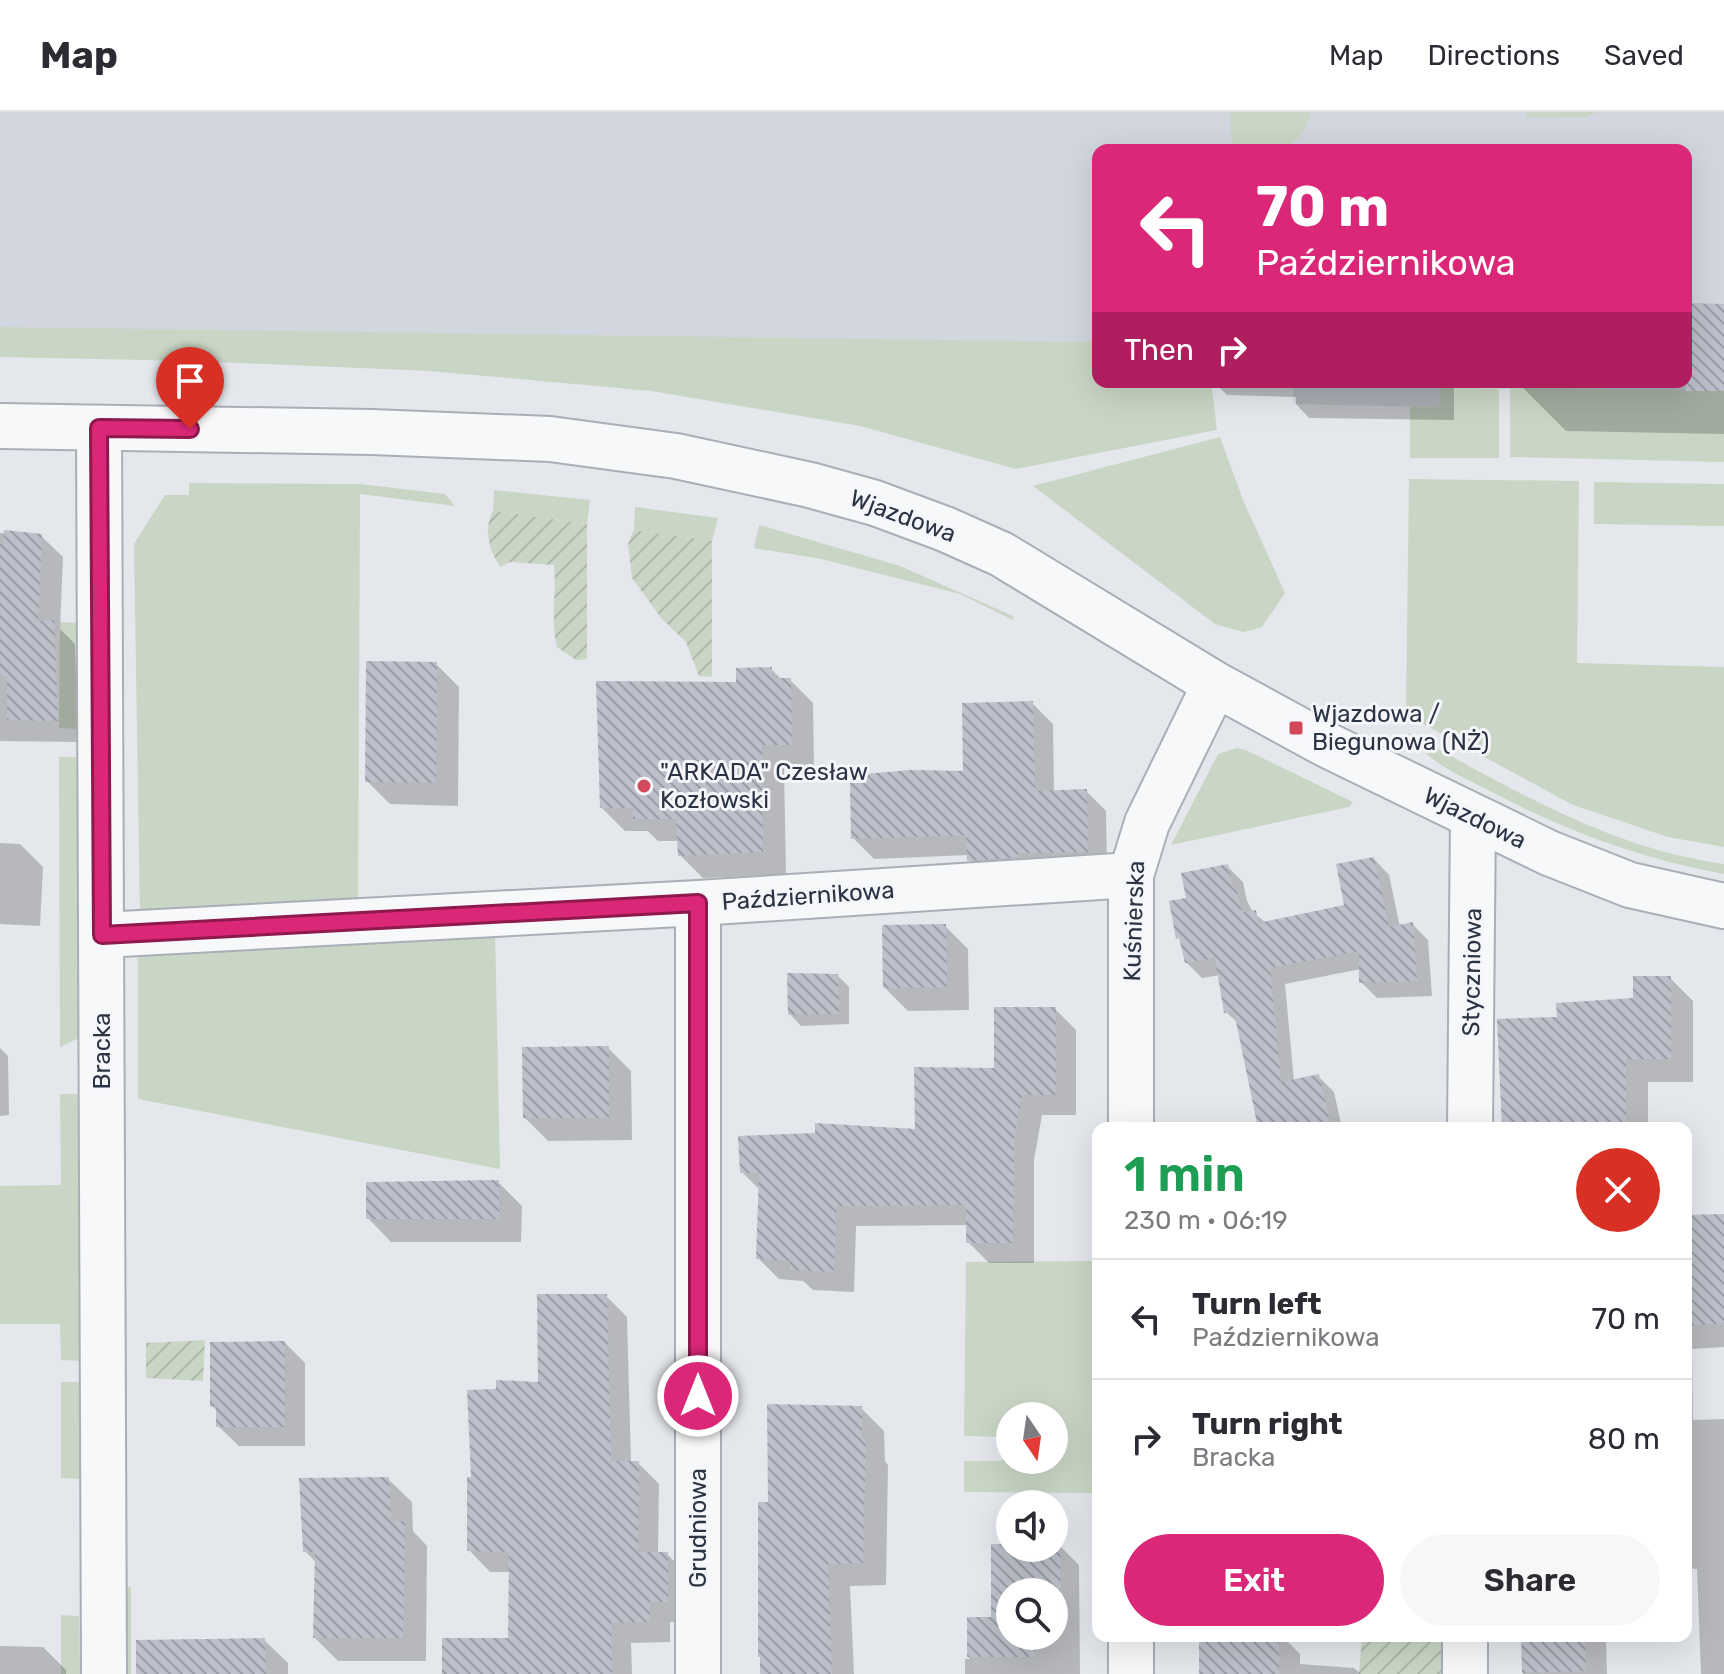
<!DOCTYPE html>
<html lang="en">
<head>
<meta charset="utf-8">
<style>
	body { margin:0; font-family:Rubik,sans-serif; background:#f7f7f7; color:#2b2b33; height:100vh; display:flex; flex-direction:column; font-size:30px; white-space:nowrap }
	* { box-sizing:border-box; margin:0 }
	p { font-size:26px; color:#7c7c81 }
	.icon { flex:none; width:44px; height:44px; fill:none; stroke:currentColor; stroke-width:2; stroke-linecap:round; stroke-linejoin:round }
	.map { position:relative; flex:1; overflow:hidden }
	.drawer { position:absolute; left:1092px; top:1010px; width:600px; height:520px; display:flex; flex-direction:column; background:#fff; border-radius:16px; box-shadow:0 8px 32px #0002 }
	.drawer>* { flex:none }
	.hud { position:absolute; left:1092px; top:32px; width:600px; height:244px; border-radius:16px; box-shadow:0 8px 32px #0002; background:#db2777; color:#fff; overflow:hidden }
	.needle { width:52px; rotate:167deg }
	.buttons { position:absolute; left:996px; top:1290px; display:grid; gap:16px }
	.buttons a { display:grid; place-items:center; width:72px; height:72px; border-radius:50%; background:#fff; box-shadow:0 8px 32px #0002; font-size:40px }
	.pin { position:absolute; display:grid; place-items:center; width:68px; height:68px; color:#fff; margin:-82px -34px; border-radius:50% 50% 50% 0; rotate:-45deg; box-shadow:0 0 8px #0007 }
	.pin .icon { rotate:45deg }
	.me { position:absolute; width:88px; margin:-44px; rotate:0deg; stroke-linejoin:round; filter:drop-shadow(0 0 6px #0008) }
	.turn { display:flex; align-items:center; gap:28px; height:168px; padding:0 32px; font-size:36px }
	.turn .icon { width:104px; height:104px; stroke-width:2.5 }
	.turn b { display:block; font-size:56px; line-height:68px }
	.then { display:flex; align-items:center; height:76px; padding:0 32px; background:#0003; gap:16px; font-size:30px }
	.round { display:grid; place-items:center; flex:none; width:84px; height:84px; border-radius:42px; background:#f7f7f7 }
	.summary { display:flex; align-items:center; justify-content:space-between; height:136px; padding:0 32px }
	h1 { font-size:48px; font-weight:600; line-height:60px; color:#1e9e55 }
	.primary-button { display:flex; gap:16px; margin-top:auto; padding:16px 32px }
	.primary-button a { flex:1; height:92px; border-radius:48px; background:#db2777; color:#fff; font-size:32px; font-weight:600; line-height:92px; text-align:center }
	.primary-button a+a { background:#f7f7f7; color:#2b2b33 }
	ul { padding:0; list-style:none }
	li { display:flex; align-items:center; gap:24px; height:120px; padding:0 32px; border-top:2px solid #e1e1e2 }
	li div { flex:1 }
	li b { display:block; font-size:30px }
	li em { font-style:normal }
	header { display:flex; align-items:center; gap:48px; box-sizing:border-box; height:112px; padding:0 40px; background:#fff; border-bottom:2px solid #e1e1e2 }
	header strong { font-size:38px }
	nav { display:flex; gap:44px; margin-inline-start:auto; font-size:28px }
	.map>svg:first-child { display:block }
	.built { fill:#d2d6de }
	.grass { fill:#c9d6c5; fill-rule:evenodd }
	.garden { fill:url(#garden-furrows) }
	.shadow { fill:#0003; fill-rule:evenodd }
	.building { fill:url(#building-back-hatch) }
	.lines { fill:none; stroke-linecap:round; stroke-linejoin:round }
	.minor-casing { stroke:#a9aeb7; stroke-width:48 }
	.tertiary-casing { stroke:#a9aeb7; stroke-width:48 }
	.minor { stroke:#f7f8fa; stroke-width:44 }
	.tertiary { stroke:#f7f8fa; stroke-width:44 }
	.route-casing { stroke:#8e194d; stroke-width:20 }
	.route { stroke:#db2777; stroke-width:14 }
	.poi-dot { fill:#d1495b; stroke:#f4f6f9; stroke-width:3 }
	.labels { text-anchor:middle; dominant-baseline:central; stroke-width:6; stroke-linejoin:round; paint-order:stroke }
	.street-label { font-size:24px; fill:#2b3445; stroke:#f4f6f9 }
	.poi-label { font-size:24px; fill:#2b3445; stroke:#f4f6f9; text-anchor:start }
</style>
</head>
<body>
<header>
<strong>Map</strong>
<nav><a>Map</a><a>Directions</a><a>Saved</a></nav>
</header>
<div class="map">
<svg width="1724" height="1562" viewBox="0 0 1724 1562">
	<defs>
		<pattern id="garden-furrows" width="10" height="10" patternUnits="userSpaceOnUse" patternTransform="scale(2)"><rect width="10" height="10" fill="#c9d6c5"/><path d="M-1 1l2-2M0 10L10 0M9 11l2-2" fill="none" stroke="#adb8ab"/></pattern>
		<pattern id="building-back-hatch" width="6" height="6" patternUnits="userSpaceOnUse" patternTransform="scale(2)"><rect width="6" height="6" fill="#bbc0ca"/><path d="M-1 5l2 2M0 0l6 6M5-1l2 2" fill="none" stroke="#989da6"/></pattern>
	</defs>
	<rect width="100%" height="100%" fill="#e4e7ec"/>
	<!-- built -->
	<polygon class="built" points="0,0 1724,0 1724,279 1442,276 1441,295 1332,293 1294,292 1293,272 1193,270 1686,270 1686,38 1098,38 1098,268 0,232"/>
	<!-- grass -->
	<g class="grass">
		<path d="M1230,0H1311C1299,42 1274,38 1237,38L1232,31Z"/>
		<polygon points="1527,0 1597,0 1586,5 1527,6"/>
		<polygon points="0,215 1098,230 1098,270 1211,270 1217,318 1016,357 860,314 651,279 430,259 193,249 0,245"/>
		<polygon points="1441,276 1499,277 1499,346 1410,346 1410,295 1440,295"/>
		<polygon points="1510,276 1724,279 1724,350 1510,345"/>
		<polygon points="1220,325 1243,388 1285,481 1262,515 1243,520 1215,512 1033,374"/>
		<polygon points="1409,367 1579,369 1577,551 1724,555 1724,735 1668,725 1573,693 1416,608 1406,597"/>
		<polygon points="1594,370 1724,372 1724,414 1594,412"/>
		<polygon points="189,371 360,372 445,382 455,394 360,382 358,799 140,804 134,432 165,383 189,383"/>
		<polygon points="494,378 590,388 587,412 493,399"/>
		<polygon points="635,395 718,406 712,429 634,418"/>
		<polygon points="759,413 900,454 1013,504 1013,508 960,482 821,447 754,436"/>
		<polygon points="60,510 79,511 77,617 59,616"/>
		<path d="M1407,620C1507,674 1609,737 1724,752V762C1640,747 1561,717 1486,677C1453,660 1429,651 1407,620Z"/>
		<polygon points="1237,636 1246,638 1353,690 1349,695 1171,733 1218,642"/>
		<polygon points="59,645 80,645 79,926 60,935"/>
		<polygon points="495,818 500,1057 138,987 138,839"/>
		<polygon points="60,982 80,982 80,1249 61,1248 60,1212 0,1212 0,1074 61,1073"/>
		<path d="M1098,1149V1381L964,1380V1349H1002L1003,1325L964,1324L966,1150ZM1010,1304H1054V1348H1010Z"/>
		<polygon points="61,1270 80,1270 80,1367 61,1366"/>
		<rect x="124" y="1475" width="7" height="87"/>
		<polygon points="61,1503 79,1504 80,1562 61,1562"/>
	</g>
	<!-- garden -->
	<g class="garden">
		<path d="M493,399L587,412V547L576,548L557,535C550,508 557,481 554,453L510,450L500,455C489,437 483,418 493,399Z"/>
		<polygon points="634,418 712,429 712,565 699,564 686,530 662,507 632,466 628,432"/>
		<polygon points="205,1228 203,1269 146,1266 146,1231"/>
		<polygon points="1362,1524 1442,1524 1442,1562 1359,1562"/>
	</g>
	<!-- shadow -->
	<g class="shadow">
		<polygon points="1686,193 1724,194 1724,322 1566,319 1522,275 1522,270 1686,270"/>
		<polygon points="1214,270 1454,270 1454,308 1309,306 1296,292 1296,285 1227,283"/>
		<polygon points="0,421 41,424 63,445 60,517 75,532 78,630 0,629"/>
		<polygon points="436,552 459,575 458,694 390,692 367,669"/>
		<polygon points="771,557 782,568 790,568 813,591 814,655 784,656 786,763 703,766 680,743 679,729 658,729 648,719 625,719 602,696 738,572"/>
		<polygon points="1032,591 1053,612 1054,680 1086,679 1106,699 1107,759 989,768 969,748 969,743 874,747 853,726 965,661"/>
		<polygon points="0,731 20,732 43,755 40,814 0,812"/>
		<polygon points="1374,747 1389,763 1400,815 1412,812 1428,828 1432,884 1377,886 1361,870 1361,857 1285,872 1294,969 1318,964 1334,980 1342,1016 1260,1016 1239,912 1226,900 1220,863 1202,866 1186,850 1182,829 1178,826 1188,787 1227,754 1243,770 1247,789 1253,800 1266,811 1347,795"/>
		<polygon points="945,814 968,837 969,898 908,899 885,876"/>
		<polygon points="838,864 849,875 849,912 801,914 790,902"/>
		<polygon points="1670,866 1693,889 1693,970 1648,970 1648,1016 1496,1016 1504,1014 1559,907 1635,888"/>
		<polygon points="1055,897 1076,918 1076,1003 1042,1003 1034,1048 1034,1151 989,1151 968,1130 968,1113 856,1114 854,1180 813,1178 803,1169 779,1167 758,1146 760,1078 742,1060 917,1019 996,958"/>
		<polygon points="0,936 8,944 9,1003 0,1004"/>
		<polygon points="608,936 631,959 632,1028 548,1029 525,1006"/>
		<polygon points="498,1070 522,1094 521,1130 391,1130 368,1106"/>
		<polygon points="1724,1104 1724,1235 1692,1237 1693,1308 1724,1307 1724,1562 1701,1562 1697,1457 1686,1456 1686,1105"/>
		<polygon points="606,1184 627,1205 631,1351 638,1351 659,1372 658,1442 667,1442 688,1463 688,1510 670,1510 670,1530 631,1531 632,1562 444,1562 510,1528 511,1460 490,1460 469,1438 473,1367"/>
		<polygon points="285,1231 305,1251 305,1334 239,1334 218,1314 218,1300 212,1294"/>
		<polygon points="861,1296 884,1319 885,1349 888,1353 886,1473 850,1474 854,1562 762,1562 770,1392"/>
		<polygon points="388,1367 412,1390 413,1419 427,1434 426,1549 338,1549 315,1526 317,1451 305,1439"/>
		<path d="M1054,1433H1059L1079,1453L1080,1562H965V1547H969V1507H993L1010,1434V1436H1054ZM1010,1480H1054V1524H1010Z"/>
		<polygon points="1229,1524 1282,1524 1300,1542 1300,1552 1354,1556 1361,1562 1201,1562"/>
		<polygon points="1523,1524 1606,1524 1607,1562 1523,1562"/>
		<polygon points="264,1528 288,1551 288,1562 175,1562"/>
		<polygon points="0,1534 43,1535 66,1558 66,1562 0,1562"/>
	</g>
	<!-- building -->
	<g class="building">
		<polygon points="1686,191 1724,192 1724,279 1686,279"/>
		<polygon points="4,418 42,422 38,509 54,508 58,609 7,608 7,564 0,564 0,432 3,432"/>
		<polygon points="366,549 437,550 436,671 365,670"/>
		<polygon points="772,555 772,566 791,566 792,633 762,633 763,740 678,744 676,707 633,707 633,696 600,696 596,569 736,570 736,556"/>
		<polygon points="1033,589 1035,679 1087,677 1088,740 1018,741 1018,745 967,749 966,723 851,727 850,671 866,671 865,662 910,658 963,659 962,591"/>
		<polygon points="1374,745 1389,815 1413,810 1417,869 1359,871 1359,839 1270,856 1281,970 1319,962 1331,1016 1258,1016 1234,900 1224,901 1215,846 1185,851 1179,826 1176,827 1169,789 1186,786 1181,761 1228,752 1232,776 1236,776 1242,801 1256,798 1258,811 1344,793 1336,752"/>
		<polygon points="946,812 947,875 883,876 882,813"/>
		<polygon points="787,861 838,862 839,902 788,903"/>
		<polygon points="1633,864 1671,864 1671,947 1626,947 1626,1016 1502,1016 1497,907 1557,905 1556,891 1633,886"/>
		<polygon points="994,895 1056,895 1056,983 1022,983 1014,1026 1013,1131 966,1131 966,1093 836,1094 834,1160 790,1158 790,1149 756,1147 759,1061 740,1061 738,1024 815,1021 815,1011 915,1017 914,955 994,956"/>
		<polygon points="609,934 609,1006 523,1006 522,935"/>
		<polygon points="499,1068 499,1107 366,1107 366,1070"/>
		<polygon points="1724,1102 1724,1211 1686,1214 1686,1103"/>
		<polygon points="537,1182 607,1182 611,1349 639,1349 638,1440 668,1440 668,1490 650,1490 650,1510 611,1511 612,1562 442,1562 442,1526 508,1526 509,1440 467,1439 467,1365 471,1365 467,1278 496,1277 496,1268 538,1270"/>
		<polygon points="285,1229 285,1315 216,1315 216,1294 210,1295 210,1230"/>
		<polygon points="767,1292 862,1294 862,1327 866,1327 863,1451 828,1452 832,1562 760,1562 760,1545 758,1545 758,1390 768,1390"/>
		<polygon points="389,1365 391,1409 405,1409 403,1526 313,1526 315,1440 303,1440 299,1366"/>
		<polygon points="1054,1431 1060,1431 1061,1513 1054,1513 1054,1480 1010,1480 1010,1524 1035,1524 1035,1545 967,1545 967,1505 991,1505 991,1432 1010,1432 1010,1436 1054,1436"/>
		<polygon points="1227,1524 1279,1524 1279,1562 1199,1562 1199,1525"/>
		<polygon points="1521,1524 1585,1524 1586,1559 1522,1561"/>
		<polygon points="265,1526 266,1562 136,1562 136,1528"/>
	</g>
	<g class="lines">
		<defs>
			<g id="minor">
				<polyline points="99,316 104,1562"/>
				<polyline points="102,823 698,791 1131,763"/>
				<polyline points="1131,1016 1131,763 1147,711 1215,572"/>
				<polyline points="1470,1016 1473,705"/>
				<polyline points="698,1562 698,791"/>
				<polyline points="1131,1562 1131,1524"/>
				<polyline points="1465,1562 1465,1524"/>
			</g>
			<polyline id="tertiary" points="0,314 372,320 550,327 676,344 810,373 875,391 945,417 1001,442 1215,572 1327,633 1549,741 1630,773 1724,794"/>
		</defs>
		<!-- minor casing -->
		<use href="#minor" class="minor-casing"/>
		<!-- tertiary casing -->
		<use href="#tertiary" class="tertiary-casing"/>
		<!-- minor -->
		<use href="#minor" class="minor"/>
		<!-- tertiary -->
		<use href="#tertiary" class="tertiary"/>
	</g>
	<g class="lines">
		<defs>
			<polyline id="route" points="190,317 99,316 102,823 698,791 698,1284"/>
		</defs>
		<!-- route casing -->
		<use href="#route" class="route-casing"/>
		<!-- route -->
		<use href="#route" class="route"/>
	</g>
	<!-- markers -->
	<g class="poi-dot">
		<rect x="1288" y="608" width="16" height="16" rx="4"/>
		<circle cx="644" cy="674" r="8"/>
	</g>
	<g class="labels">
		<!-- street labels -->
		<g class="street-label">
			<text transform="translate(903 404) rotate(20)">Wjazdowa</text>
			<text transform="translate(1475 706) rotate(26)">Wjazdowa</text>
			<text transform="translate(808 784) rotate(-4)">Październikowa</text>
			<text transform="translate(1134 809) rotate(-88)">Kuśnierska</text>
			<text transform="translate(1472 860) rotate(-89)">Styczniowa</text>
			<text transform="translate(102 939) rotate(-90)">Bracka</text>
			<text transform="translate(698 1416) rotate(-90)">Grudniowa</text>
		</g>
		<!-- poi labels -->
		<g class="poi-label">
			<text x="1312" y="602">Wjazdowa /<tspan x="1312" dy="28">Biegunowa (NŻ)</tspan></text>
			<text x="660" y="660">"ARKADA" Czesław<tspan x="660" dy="28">Kozłowski</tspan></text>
		</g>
	</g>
</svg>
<div class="buttons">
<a><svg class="needle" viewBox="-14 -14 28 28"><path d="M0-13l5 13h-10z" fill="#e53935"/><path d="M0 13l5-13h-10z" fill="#7c7c81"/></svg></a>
<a><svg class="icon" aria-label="sound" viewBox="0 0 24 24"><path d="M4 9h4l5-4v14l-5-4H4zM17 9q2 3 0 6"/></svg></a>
<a><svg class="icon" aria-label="search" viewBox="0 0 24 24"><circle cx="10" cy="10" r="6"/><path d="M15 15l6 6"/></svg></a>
</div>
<div class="pin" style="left:190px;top:317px;background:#d93025"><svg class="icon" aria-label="arrive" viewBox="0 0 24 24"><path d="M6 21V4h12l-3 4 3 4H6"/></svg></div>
<svg class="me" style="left:698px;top:1284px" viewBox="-20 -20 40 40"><circle r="17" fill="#db2777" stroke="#fff" stroke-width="3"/><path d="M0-11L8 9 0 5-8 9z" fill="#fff"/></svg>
<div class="hud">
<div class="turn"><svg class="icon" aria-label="left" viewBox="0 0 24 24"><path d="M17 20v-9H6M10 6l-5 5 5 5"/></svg><div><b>70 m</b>Październikowa</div></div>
<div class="then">Then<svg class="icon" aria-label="right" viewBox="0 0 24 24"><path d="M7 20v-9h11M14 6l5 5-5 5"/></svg></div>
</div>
<section class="drawer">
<div class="summary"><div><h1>1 min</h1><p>230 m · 06:19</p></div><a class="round" style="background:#d93025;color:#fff"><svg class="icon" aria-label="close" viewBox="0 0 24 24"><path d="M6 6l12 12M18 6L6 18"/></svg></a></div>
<ul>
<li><svg class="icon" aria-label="left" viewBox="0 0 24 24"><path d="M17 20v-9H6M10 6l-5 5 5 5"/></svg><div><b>Turn left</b><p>Październikowa</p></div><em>70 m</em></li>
<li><svg class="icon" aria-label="right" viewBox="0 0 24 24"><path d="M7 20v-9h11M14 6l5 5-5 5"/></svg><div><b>Turn right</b><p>Bracka</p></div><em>80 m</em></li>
</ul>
<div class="primary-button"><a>Exit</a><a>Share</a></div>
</section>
</div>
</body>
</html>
